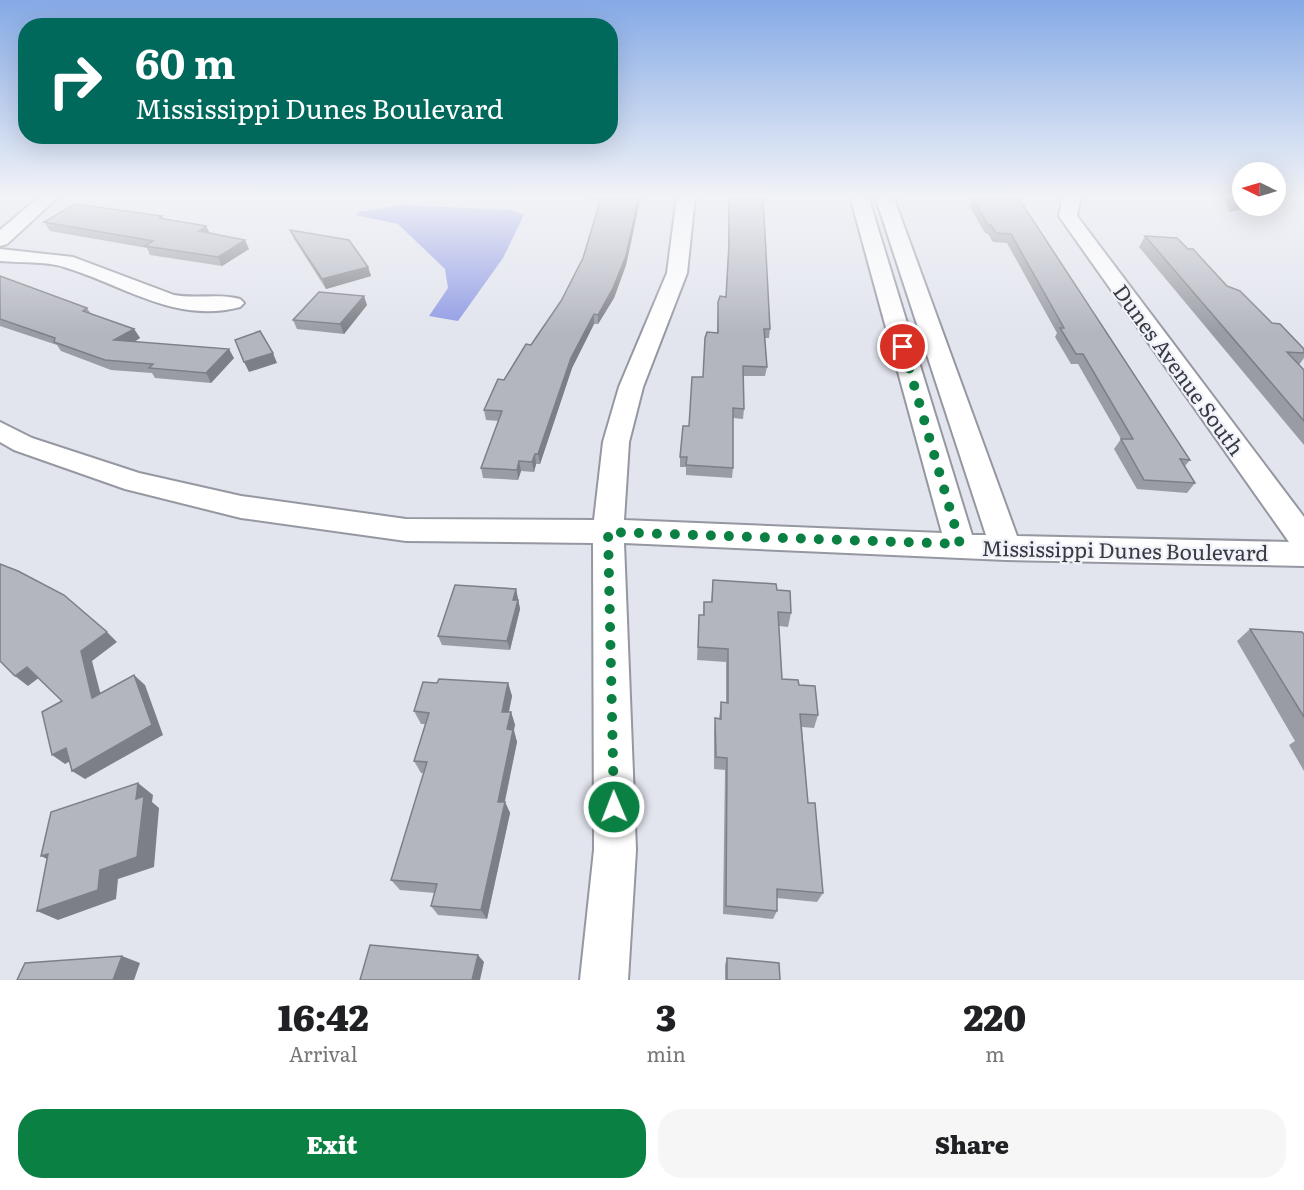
<!DOCTYPE html>
<html lang="en">
<head>
<meta charset="utf-8">
<style>
	body { margin:0; font-family:Literata,serif; background:#f6f6f6; color:#202124; height:100vh; display:flex; flex-direction:column; font-size:22px; white-space:nowrap }
	* { box-sizing:border-box; margin:0 }
	p { font-size:20px; color:#757577 }
	.icon { flex:none; width:33px; height:33px; fill:none; stroke:currentColor; stroke-width:2; stroke-linecap:round; stroke-linejoin:round }
	.map { position:relative; height:980px; overflow:hidden }
	.side { display:flex; flex-direction:column; background:#fff; flex:1 }
	.side>* { flex:none }
	.banner { position:absolute; left:18px; top:18px; width:600px; height:126px; border-radius:24px; box-shadow:0 6px 24px #0002; background:#00695c; color:#fff; overflow:hidden }
	.needle { width:39px; rotate:275deg }
	.tools { position:absolute; left:1232px; top:162px; display:grid; gap:12px }
	.tools a { display:grid; place-items:center; width:54px; height:54px; border-radius:50%; background:#fff; box-shadow:0 6px 24px #0002; font-size:30px }
	.pin { position:absolute; display:grid; place-items:center; width:51px; height:51px; color:#fff; margin:-26px; border:3px solid #fff; border-radius:50%; box-shadow:0 2px 6px #0007 }
	.me { position:absolute; width:66px; margin:-33px; rotate:359deg; stroke-linejoin:round; filter:drop-shadow(0 0 4px #0008) }
	.turn { display:flex; align-items:center; gap:21px; height:126px; padding:0 18px; font-size:27px }
	.turn .icon { width:78px; height:78px; stroke-width:2.5 }
	.turn b { display:block; font-size:42px; line-height:51px }
	.eta { display:flex; justify-content:space-evenly; align-items:center; height:102px; text-align:center }
	.eta b { font-size:36px; font-weight:800; line-height:42px }
	.cta { display:flex; gap:12px; margin-top:auto; padding:12px 18px }
	.cta a { flex:1; height:69px; border-radius:24px; background:#0b8043; color:#fff; font-size:24px; font-weight:800; line-height:69px; text-align:center }
	.cta a+a { background:#f6f6f6; color:#202124 }
	.map>svg:first-child { display:block }
	.water { fill:#909be4 }
	.lines { fill:none; stroke-linecap:round; stroke-linejoin:round }
	.minor-casing { stroke:#9597a1; stroke-width:4 }
	.minor { fill:#fff; fill-rule:evenodd }
	.wall { fill:#9a9ca4 }
	.shaded-wall { fill:#7d7f86 }
	.building { fill:#b3b5bf; stroke:#7d7f86; stroke-width:1.5 }
	.route { stroke:#0b8043; stroke-width:10; stroke-dasharray:0 18 }
	.labels { text-anchor:middle; dominant-baseline:central; stroke-width:4.5; stroke-linejoin:round; paint-order:stroke }
	.street-label { font-size:21px; fill:#393a3e; stroke:#eff1fb }
</style>
</head>
<body>
<div class="map">
<svg width="1304" height="980" viewBox="0 0 1304 980">
	<rect width="100%" height="100%" fill="#e2e4ee"/>
	<!-- water -->
	<polygon class="water" points="401,205 512,210 524,215 503,258 458,321 429,316 448,288 445,269 398,224 355,215 359,212"/>
	<g class="lines">
		<defs>
			<g id="minor">
				<polygon points="40,196 59,196 7,244 0,246 0,230"/>
				<polygon points="677,196 695,196 687,273 643,387 629,442 624,520 942,533 850,196 868,196 972,535 986,535 875,196 893,196 1017,536 1289,542 1059,216 1063,196 1081,196 1077,216 1304,517 1304,566 1006,560 624,543 636,850 628,980 580,980 594,850 593,543 406,541 241,518 125,489 14,450 0,442 0,422 32,438 139,473 241,496 406,519 594,520 603,442 619,387 667,273"/>
				<path d="M0,249L73,257L174,295C196,299 219,293 240,299L244,303L240,307C175,324 124,285 64,267C45,261 20,263 0,261Z"/>
			</g>
		</defs>
		<!-- minor casing -->
		<use href="#minor" class="minor-casing"/>
		<!-- minor -->
		<use href="#minor" class="minor"/>
	</g>
	<!-- wall -->
	<g class="wall">
		<polygon points="590,196 641,196 626,265 614,298 598,324 594,324 572,368 540,464 536,464 534,472 521,471 518,480 483,478 481,468 499,421 486,420 484,410 504,380 531,345 561,301 583,258 598,207 597,201 590,201"/>
		<polygon points="728,196 763,196 770,329 769,338 765,338 767,367 765,376 743,376 744,409 743,419 733,418 733,468 732,478 686,475 686,467 680,467 680,457 703,377 717,333 718,302 726,297 728,253"/>
		<polygon points="972,196 1021,196 1021,202 1190,460 1185,466 1195,483 1187,493 1137,489 1114,449 1121,439 1078,364 1071,364 1055,337 1057,333 1007,243 993,242 988,234 985,233 970,207"/>
		<polygon points="1230,196 1242,196 1229,212 1226,202"/>
		<polygon points="162,216 164,219 210,233 249,249 222,266 150,255 147,248 50,231 44,222"/>
		<polygon points="290,230 368,267 371,276 326,289 294,239"/>
		<polygon points="1145,236 1188,249 1227,286 1272,323 1304,353 1304,358 1299,365 1304,370 1304,445 1139,247"/>
		<polygon points="0,276 87,308 91,314 134,329 140,338 134,342 234,358 211,383 155,378 152,373 111,370 61,351 57,345 0,326"/>
		<polygon points="367,305 344,334 297,329 293,320"/>
		<polygon points="713,580 777,590 791,613 788,627 779,626 782,679 799,685 818,715 814,728 802,727 808,803 823,893 817,902 777,898 777,911 773,919 723,914 725,770 714,769 714,731 715,718 719,719 721,702 726,703 726,662 697,660 699,615 703,615 704,602 711,602"/>
		<polygon points="516,589 520,609 510,650 442,645 438,636"/>
		<polygon points="1250,629 1304,634 1304,771 1289,745 1295,741 1237,641"/>
		<polygon points="437,683 508,683 512,696 509,712 511,712 515,725 513,730 517,742 505,802 510,813 487,919 438,915 431,906 435,893 400,890 391,880 424,773 421,773 414,761 425,724 421,724 414,711"/>
		<polygon points="727,958 780,980 725,980 725,965"/>
	</g>
	<!-- shaded-wall -->
	<g class="shaded-wall">
		<polygon points="639,196 641,196 626,265 614,298 598,324 598,315"/>
		<polygon points="1275,196 1298,196 1275,202"/>
		<polygon points="1242,202 1242,206 1258,206 1229,212 1235,204"/>
		<polygon points="206,226 211,235 199,231"/>
		<polygon points="245,240 249,249 222,266 218,257"/>
		<polygon points="368,267 371,276 326,289 322,279"/>
		<polygon points="364,296 367,305 344,334 340,324"/>
		<polygon points="594,314 594,324 572,368 540,464 538,454 571,358"/>
		<polygon points="134,329 140,338 120,350 114,340"/>
		<polygon points="229,349 234,358 211,383 206,373"/>
		<polygon points="273,353 277,363 249,372 244,362"/>
		<polygon points="535,454 536,464 534,472 532,462"/>
		<polygon points="519,461 521,471 518,480 517,470"/>
		<polygon points="516,589 520,609 510,650 507,641 513,600"/>
		<polygon points="107,632 117,642 92,661 104,707 92,698 81,651"/>
		<polygon points="27,667 40,677 28,686 15,676"/>
		<polygon points="134,675 145,685 163,735 85,779 72,771"/>
		<polygon points="508,683 512,696 506,725 502,712"/>
		<polygon points="511,712 515,725 514,730 517,742 502,813 498,802 507,729"/>
		<polygon points="66,748 78,757 65,764 52,755"/>
		<polygon points="138,783 153,795 152,802 159,808 154,867 118,879 116,899 58,920 37,911 100,870 136,799"/>
		<polygon points="505,802 510,813 487,919 481,910"/>
		<polygon points="48,854 61,866 41,856"/>
		<polygon points="478,955 484,962 480,980 472,980"/>
		<polygon points="122,956 140,963 134,980 113,980"/>
	</g>
	<!-- building -->
	<g class="building">
		<polygon points="598,196 639,196 626,256 613,288 598,315 594,314 571,358 538,454 535,454 532,462 519,461 517,470 481,468 502,411 484,410 498,379 504,380 526,344 531,345 561,301 583,258 601,198 597,198"/>
		<polygon points="729,196 763,196 770,329 764,329 767,367 743,366 744,409 733,408 733,468 686,465 687,457 680,457 683,426 689,426 692,377 703,377 705,338 707,332 718,333 718,302 720,296 726,297 729,244"/>
		<polygon points="973,196 1021,196 1021,202 1190,460 1180,459 1195,483 1144,480 1121,439 1133,439 1083,354 1076,354 1060,328 1064,328 1011,234 996,233 991,225 988,225 973,199"/>
		<polygon points="1232,196 1242,196 1242,202 1235,204"/>
		<polygon points="75,204 162,216 159,218 206,226 199,231 245,240 218,257 145,246 153,241 44,222"/>
		<polygon points="290,230 349,240 368,267 322,279"/>
		<polygon points="1145,236 1177,238 1188,249 1193,249 1227,286 1240,291 1272,323 1280,324 1304,349 1304,353 1287,352 1304,370 1304,421"/>
		<polygon points="0,276 87,308 83,311 134,329 114,340 229,349 206,373 149,368 153,364 105,360 54,342 55,338 0,319"/>
		<polygon points="319,292 364,296 340,324 293,320"/>
		<polygon points="260,331 273,353 244,362 235,340"/>
		<polygon points="0,564 18,571 64,595 107,632 81,651 92,698 134,675 152,725 72,771 66,748 52,755 42,712 62,701 27,667 15,676 0,661"/>
		<polygon points="713,580 776,584 777,590 790,591 791,613 778,612 782,679 798,680 799,685 815,686 818,715 800,714 808,803 815,803 823,893 777,889 777,911 726,906 727,758 716,757 715,718 721,719 721,702 728,703 728,649 698,647 699,615 704,615 704,602 712,602"/>
		<polygon points="455,585 516,589 513,600 518,600 507,641 438,636"/>
		<polygon points="1250,629 1302,632 1304,634 1304,717"/>
		<polygon points="439,679 508,683 502,712 511,712 507,729 513,730 498,802 505,802 481,910 431,906 437,884 391,880 427,762 414,761 429,713 414,711 423,682 437,683"/>
		<polygon points="138,783 136,799 144,796 137,857 100,870 98,890 37,911 48,854 41,856 51,812"/>
		<polygon points="370,945 478,955 472,980 360,980"/>
		<polygon points="122,956 113,980 17,980 25,963"/>
		<polygon points="727,958 779,963 780,980 727,980"/>
	</g>
	<!-- sky -->
	<linearGradient id="sky" x2="0" y2="1"><stop stop-color="#85aae6"/><stop offset="0.59" stop-color="#f2f3f7"/><stop offset="1" stop-color="#f2f3f7" stop-opacity="0"/></linearGradient>
	<rect width="1304" height="333" fill="url(#sky)"/>
	<g class="lines">
		<!-- route -->
		<polyline class="route" points="614,807 608,532 960,544 903,347"/>
	</g>
	<g class="labels">
		<!-- street labels -->
		<g class="street-label">
			<text transform="translate(1180 369) rotate(54)">Dunes Avenue South</text>
			<text transform="translate(1125 549) rotate(1)">Mississippi Dunes Boulevard</text>
		</g>
	</g>
</svg>
<div class="tools">
<a><svg class="needle" viewBox="-14 -14 28 28"><path d="M0-13l5 13h-10z" fill="#e53935"/><path d="M0 13l5-13h-10z" fill="#757577"/></svg></a>
</div>
<div class="pin" style="left:903px;top:347px;background:#d93025"><svg class="icon" aria-label="arrive" viewBox="0 0 24 24"><path d="M6 21V4h12l-3 4 3 4H6"/></svg></div>
<svg class="me" style="left:614px;top:807px" viewBox="-20 -20 40 40"><circle r="17" fill="#0b8043" stroke="#fff" stroke-width="3"/><path d="M0-11L8 9 0 5-8 9z" fill="#fff"/></svg>
<div class="banner">
<div class="turn"><svg class="icon" aria-label="right" viewBox="0 0 24 24"><path d="M7 20v-9h11M14 6l5 5-5 5"/></svg><div><b>60 m</b>Mississippi Dunes Boulevard</div></div>
</div>
</div>
<section class="side">
<div class="eta">
<div><b>16:42</b><p>Arrival</p></div>
<div><b>3</b><p>min</p></div>
<div><b>220</b><p>m</p></div>
</div>
<div class="cta"><a>Exit</a><a>Share</a></div>
</section>
</body>
</html>
